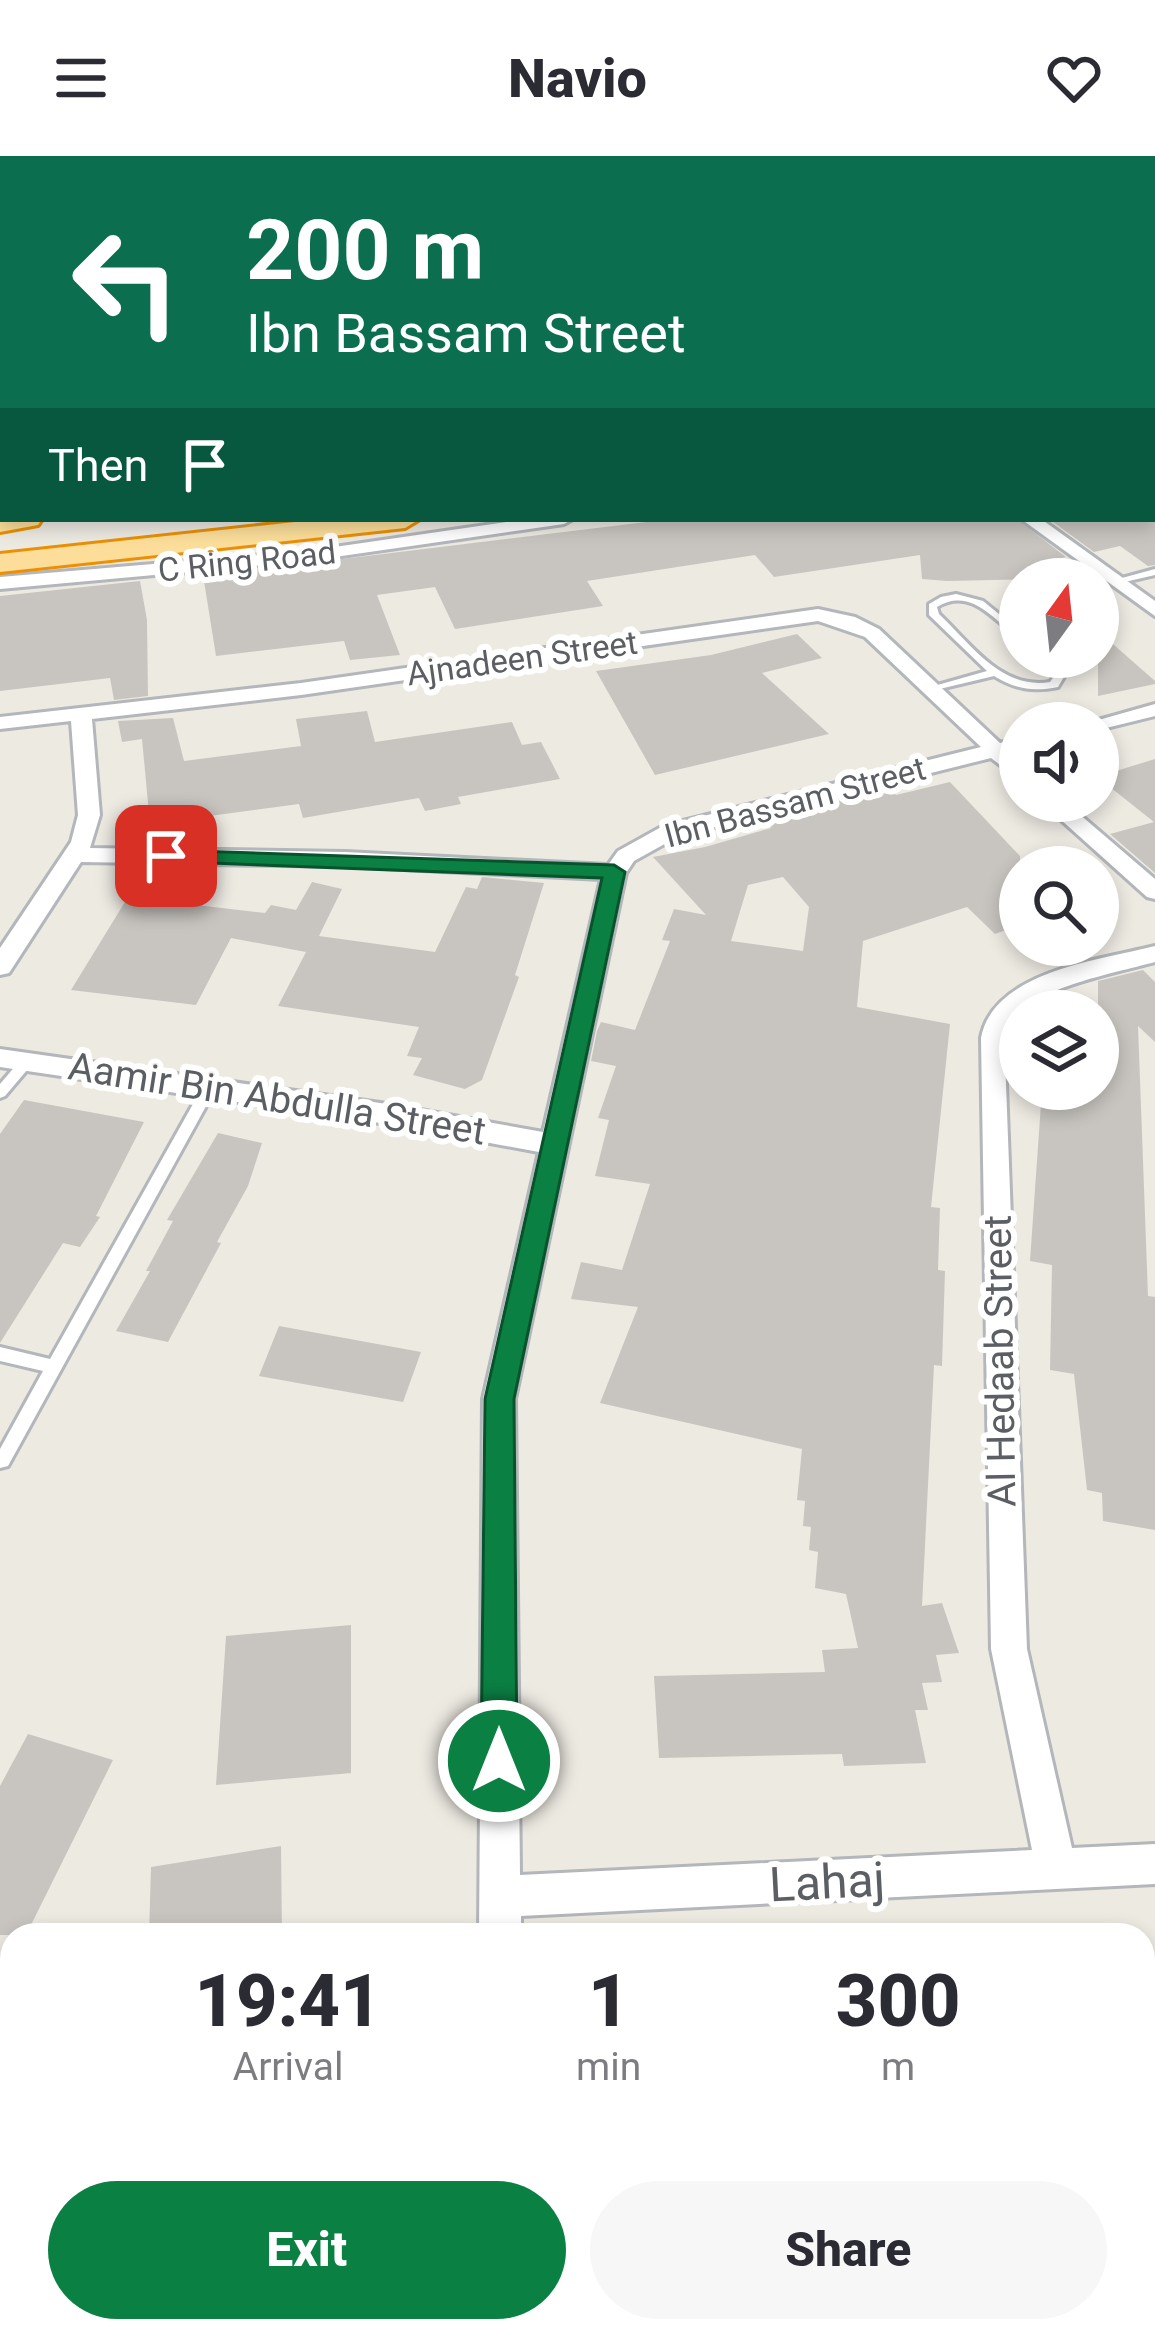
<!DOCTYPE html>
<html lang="en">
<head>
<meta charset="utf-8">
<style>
	body { margin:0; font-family:Roboto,sans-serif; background:#f7f7f7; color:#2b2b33; height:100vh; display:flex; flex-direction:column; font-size:45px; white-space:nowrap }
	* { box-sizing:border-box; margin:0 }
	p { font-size:39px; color:#7c7c81 }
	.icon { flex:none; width:66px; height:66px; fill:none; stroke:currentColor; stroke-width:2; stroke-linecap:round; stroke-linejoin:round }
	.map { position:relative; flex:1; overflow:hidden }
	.drawer { position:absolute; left:0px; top:1767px; width:1155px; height:420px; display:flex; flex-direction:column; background:#fff; border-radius:36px 36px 0 0; box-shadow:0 6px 18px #0003 }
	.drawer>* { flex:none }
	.top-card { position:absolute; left:0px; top:0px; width:1155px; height:366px; box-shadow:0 6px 18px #0003; background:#0b6e4f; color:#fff; overflow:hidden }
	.needle { width:78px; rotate:15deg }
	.buttons { position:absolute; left:999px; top:402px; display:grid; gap:24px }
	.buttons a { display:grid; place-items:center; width:120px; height:120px; border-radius:50%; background:#fff; box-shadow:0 6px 18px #0003; font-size:60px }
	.pin { position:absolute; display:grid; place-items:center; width:102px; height:102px; color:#fff; margin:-51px; border-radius:24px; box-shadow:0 6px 18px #0006 }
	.me { position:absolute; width:132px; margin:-66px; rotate:0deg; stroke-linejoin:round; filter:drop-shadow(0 0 9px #0008) }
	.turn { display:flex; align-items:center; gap:42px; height:252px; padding:0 48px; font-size:54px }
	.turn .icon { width:156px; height:156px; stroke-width:2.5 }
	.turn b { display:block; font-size:84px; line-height:102px }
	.then { display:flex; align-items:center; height:114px; padding:0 48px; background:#0003; gap:24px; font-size:45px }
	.eta { display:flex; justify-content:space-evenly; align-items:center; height:204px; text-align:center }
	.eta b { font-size:72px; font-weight:800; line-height:84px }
	.cta { display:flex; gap:24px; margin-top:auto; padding:24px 48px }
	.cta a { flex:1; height:138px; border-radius:72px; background:#0b8043; color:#fff; font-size:48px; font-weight:800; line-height:138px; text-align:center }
	.cta a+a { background:#f7f7f7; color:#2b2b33 }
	header { display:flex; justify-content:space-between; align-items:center; height:156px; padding:0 48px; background:#fff; font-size:54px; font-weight:800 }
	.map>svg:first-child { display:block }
	.building { fill:#c8c5c0; fill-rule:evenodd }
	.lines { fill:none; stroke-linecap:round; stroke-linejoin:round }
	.service-casing { stroke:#b3b6ba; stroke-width:6 }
	.minor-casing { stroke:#b3b6ba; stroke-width:6 }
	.trunk-casing { stroke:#eb9004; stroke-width:6 }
	.service { fill:#fff; fill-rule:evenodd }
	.minor { fill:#fff; fill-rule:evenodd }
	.trunk { fill:#fcde9a; fill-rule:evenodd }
	.route { fill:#0b8043; stroke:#07532c; stroke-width:3 }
	.labels { text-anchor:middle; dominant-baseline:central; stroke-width:12; stroke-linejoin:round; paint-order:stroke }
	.far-street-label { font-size:33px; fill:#5b5f63; stroke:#fff }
	.street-label { font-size:39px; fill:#5b5f63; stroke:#fff }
	.near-street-label { font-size:48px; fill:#5b5f63; stroke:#fff }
</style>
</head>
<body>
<header><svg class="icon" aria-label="menu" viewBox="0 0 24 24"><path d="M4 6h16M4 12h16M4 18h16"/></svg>Navio<svg class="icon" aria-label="heart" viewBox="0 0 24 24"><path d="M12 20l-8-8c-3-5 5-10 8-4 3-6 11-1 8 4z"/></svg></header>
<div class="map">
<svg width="1155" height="2187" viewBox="0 0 1155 2187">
	<rect width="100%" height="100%" fill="#edeae2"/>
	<!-- building -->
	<g class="building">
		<polygon points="671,363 1017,363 1066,401 1026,411 1039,423 947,425 922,423 920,399 774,421 755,399 587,425 603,450 455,473 435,431 377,439 400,499 350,504 344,485 216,500 204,425 219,423 219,418"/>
		<polygon points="1049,363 1155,363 1155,409 1148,410 1120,390 1094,396"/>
		<polygon points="140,425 147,464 148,540 114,544 110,522 0,535 0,440"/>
		<polygon points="1098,475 1155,525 1155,528 1098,540"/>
		<polygon points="797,478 822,502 762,517 829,578 655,619 596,515 711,499"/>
		<polygon points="367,555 375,586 512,566 522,589 541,586 560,623 458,641 461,648 425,655 419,642 303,662 299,648 150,668 142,583 122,586 118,565 173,562 184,605 301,590 296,563"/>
		<polygon points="1155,603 1155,717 1110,678 1154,666 1110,631 1115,629 1103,619"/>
		<path d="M950,626L1020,700V769L995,778L967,751L863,785L857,851L950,868L931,1051L940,1052L938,1114L945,1115L942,1210L934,1209L922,1450L942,1447L959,1497L936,1499L942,1526L922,1527L928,1554H915L926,1607L844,1610L842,1598L659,1602L654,1520L825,1516L822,1494L858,1492L846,1438L815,1432L818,1396L809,1394L811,1371L803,1370L805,1345L797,1344L802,1293L600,1247L638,1151L571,1143L581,1106L622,1114L650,1028L595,1020L609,964L598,962L616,910L591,905L597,875L601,866L635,874L670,785L662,784L674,753L706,759L653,701L705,691L771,672L766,663L889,632L896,639ZM783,721L809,751L803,795L731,785L748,729Z"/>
		<polygon points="482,721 544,727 515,819 519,821 482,924 465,933 413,919 422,902 407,900 419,871 278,850 306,796 231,782 196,849 71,834 128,741 265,757 271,749 296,754 312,726 342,733 319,780 435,796 466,731 477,733"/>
		<polygon points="1143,814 1155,826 1155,886 1138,870 1148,1140 1155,1141 1155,1374 1103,1365 1102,1337 1087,1334 1074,1218 1050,1214 1052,1109 1030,1105 1042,933 1098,933 1098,825"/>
		<polygon points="24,944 144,966 96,1060 100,1061 80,1091 63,1087 0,1187 0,978"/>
		<polygon points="218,977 262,987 248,1030 217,1086 221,1087 168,1186 116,1175 150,1115 146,1115 173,1065 167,1064"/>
		<polygon points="279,1170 421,1196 403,1246 259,1220"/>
		<polygon points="351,1469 351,1617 216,1629 226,1480"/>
		<polygon points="28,1578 113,1604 26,1779 0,1779 0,1630"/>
		<polygon points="281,1690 282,1779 149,1779 151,1711"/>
	</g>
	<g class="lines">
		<defs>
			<g id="service">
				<polygon points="157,0 159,3 139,3"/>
				<polygon points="1152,107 1155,108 1155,112 1152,111"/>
				<polygon points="1155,413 1155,419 1116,428 1111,425"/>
				<path d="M956,438L983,445L1020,475V483C994,465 972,430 937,451L939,458C971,488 1001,534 1050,526L1055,519L1039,501H1049L1065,519L1058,531C1033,536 1015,533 994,520L927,536V532L987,515L929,459V448L941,441Z"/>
				<polygon points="28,899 35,904 33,907 5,940 0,942 0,928 23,901"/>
				<polygon points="209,927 216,932 8,1310 0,1312 0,1293 43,1215 0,1205 0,1191 50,1203 202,932"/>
			</g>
			<g id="minor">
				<polygon points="289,0 302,0 305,3 292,3"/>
				<polygon points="366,0 381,0 384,3 369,3"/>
				<polygon points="599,0 614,0 617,3 602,3"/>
				<polygon points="685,0 701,0 704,3 688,3"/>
				<polygon points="773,0 789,0 793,3 777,3"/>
				<polygon points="0,3 5,3 0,10"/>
				<rect x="1152" y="22" width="3" height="8"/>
				<rect x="0" y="75" width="3" height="8"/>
				<polygon points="1152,82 1155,83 1155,91 1152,90"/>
				<rect x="0" y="157" width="3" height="8"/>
				<rect x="1152" y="190" width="3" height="8"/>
				<polygon points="3,246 3,256 0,257 0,247"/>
				<rect x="1152" y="257" width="3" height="10"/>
				<rect x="0" y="349" width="3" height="10"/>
				<polygon points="527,363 573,363 564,368 307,405 0,433 0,421 307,395"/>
				<polygon points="1021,363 1041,363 1155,445 1155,460"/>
				<path d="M818,453L855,461L879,473L1000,587L1020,582V594L1011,597L1020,605V624L991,602L679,680L634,705L626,717L515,1243L520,1719L1032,1694L991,1493L981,882C993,815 1101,804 1155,790V806C1119,816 1033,832 1013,863C1006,874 1007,889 1005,901L1027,1493L1072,1692L1155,1688V1728L521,1760V1779H479L483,1243L539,996L387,968L0,911V893L387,948L543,976L601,723L345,710L81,706L9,817L0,819V792L71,686L78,659L71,565L0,573V561L301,527ZM818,465L865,481L981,591L663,670L618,695L608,709L345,696L90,692L100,659L92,563L301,539Z"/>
				<polygon points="1155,548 1155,560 1098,574 1098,567 1088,567"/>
				<polygon points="1040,645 1064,645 1155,723 1155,743 1147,741"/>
				<rect x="0" y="2017" width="12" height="46"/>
				<rect x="494" y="2175" width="48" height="12"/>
			</g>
			<g id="trunk">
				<rect x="1152" y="196" width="3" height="16"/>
				<polygon points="1155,235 1155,251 1152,252 1152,236"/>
				<polygon points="0,358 3,363 42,363 38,369 0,376"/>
				<polygon points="322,363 420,363 405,372 0,416 0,398"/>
			</g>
		</defs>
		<!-- service casing -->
		<use href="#service" class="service-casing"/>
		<!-- minor casing -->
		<use href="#minor" class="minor-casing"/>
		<!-- trunk casing -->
		<use href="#trunk" class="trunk-casing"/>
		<!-- service -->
		<use href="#service" class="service"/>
		<!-- minor -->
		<use href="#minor" class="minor"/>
		<!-- trunk -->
		<use href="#trunk" class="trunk"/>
	</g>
	<!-- route -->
	<polygon class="route" points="166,694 614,709 625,716 514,1243 517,1605 511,1618 499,1623 486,1618 481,1605 485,1243 602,722 159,705 156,700"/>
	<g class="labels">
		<!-- far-street labels -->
		<g class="far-street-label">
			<text transform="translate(247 405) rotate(-6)">C Ring Road</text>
			<text transform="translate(522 502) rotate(-8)">Ajnadeen Street</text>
			<text transform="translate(795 646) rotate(-15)">Ibn Bassam Street</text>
		</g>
		<!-- street labels -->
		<g class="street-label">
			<text transform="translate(277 943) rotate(9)">Aamir Bin Abdulla Street</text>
			<text transform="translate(1000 1205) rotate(-91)">Al Hedaab Street</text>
		</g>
		<!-- near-street labels -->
		<g class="near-street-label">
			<text transform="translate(827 1726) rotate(-3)">Lahaj</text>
		</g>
	</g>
</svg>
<div class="buttons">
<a><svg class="needle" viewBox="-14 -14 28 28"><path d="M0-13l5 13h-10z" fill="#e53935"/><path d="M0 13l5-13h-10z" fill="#7c7c81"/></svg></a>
<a><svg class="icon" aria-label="sound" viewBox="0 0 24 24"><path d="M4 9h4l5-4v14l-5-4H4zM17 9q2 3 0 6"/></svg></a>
<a><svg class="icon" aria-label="search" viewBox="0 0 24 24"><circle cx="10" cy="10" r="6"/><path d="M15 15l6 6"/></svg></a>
<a><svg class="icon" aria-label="layers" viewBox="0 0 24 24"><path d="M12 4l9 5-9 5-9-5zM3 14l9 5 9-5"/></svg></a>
</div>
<div class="pin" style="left:166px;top:700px;background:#d93025"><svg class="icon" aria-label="arrive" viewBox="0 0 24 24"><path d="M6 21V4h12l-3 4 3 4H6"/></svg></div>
<svg class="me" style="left:499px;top:1605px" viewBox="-20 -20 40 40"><circle r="17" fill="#0b8043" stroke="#fff" stroke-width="3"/><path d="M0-11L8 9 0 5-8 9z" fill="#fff"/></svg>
<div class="top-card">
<div class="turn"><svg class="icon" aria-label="left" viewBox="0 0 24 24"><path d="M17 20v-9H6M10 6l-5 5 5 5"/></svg><div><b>200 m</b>Ibn Bassam Street</div></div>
<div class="then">Then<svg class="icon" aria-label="arrive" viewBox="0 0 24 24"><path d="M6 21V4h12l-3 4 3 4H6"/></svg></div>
</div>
<section class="drawer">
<div class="eta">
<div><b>19:41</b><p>Arrival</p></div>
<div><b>1</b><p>min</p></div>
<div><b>300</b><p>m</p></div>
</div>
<div class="cta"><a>Exit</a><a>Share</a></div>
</section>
</div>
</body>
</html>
